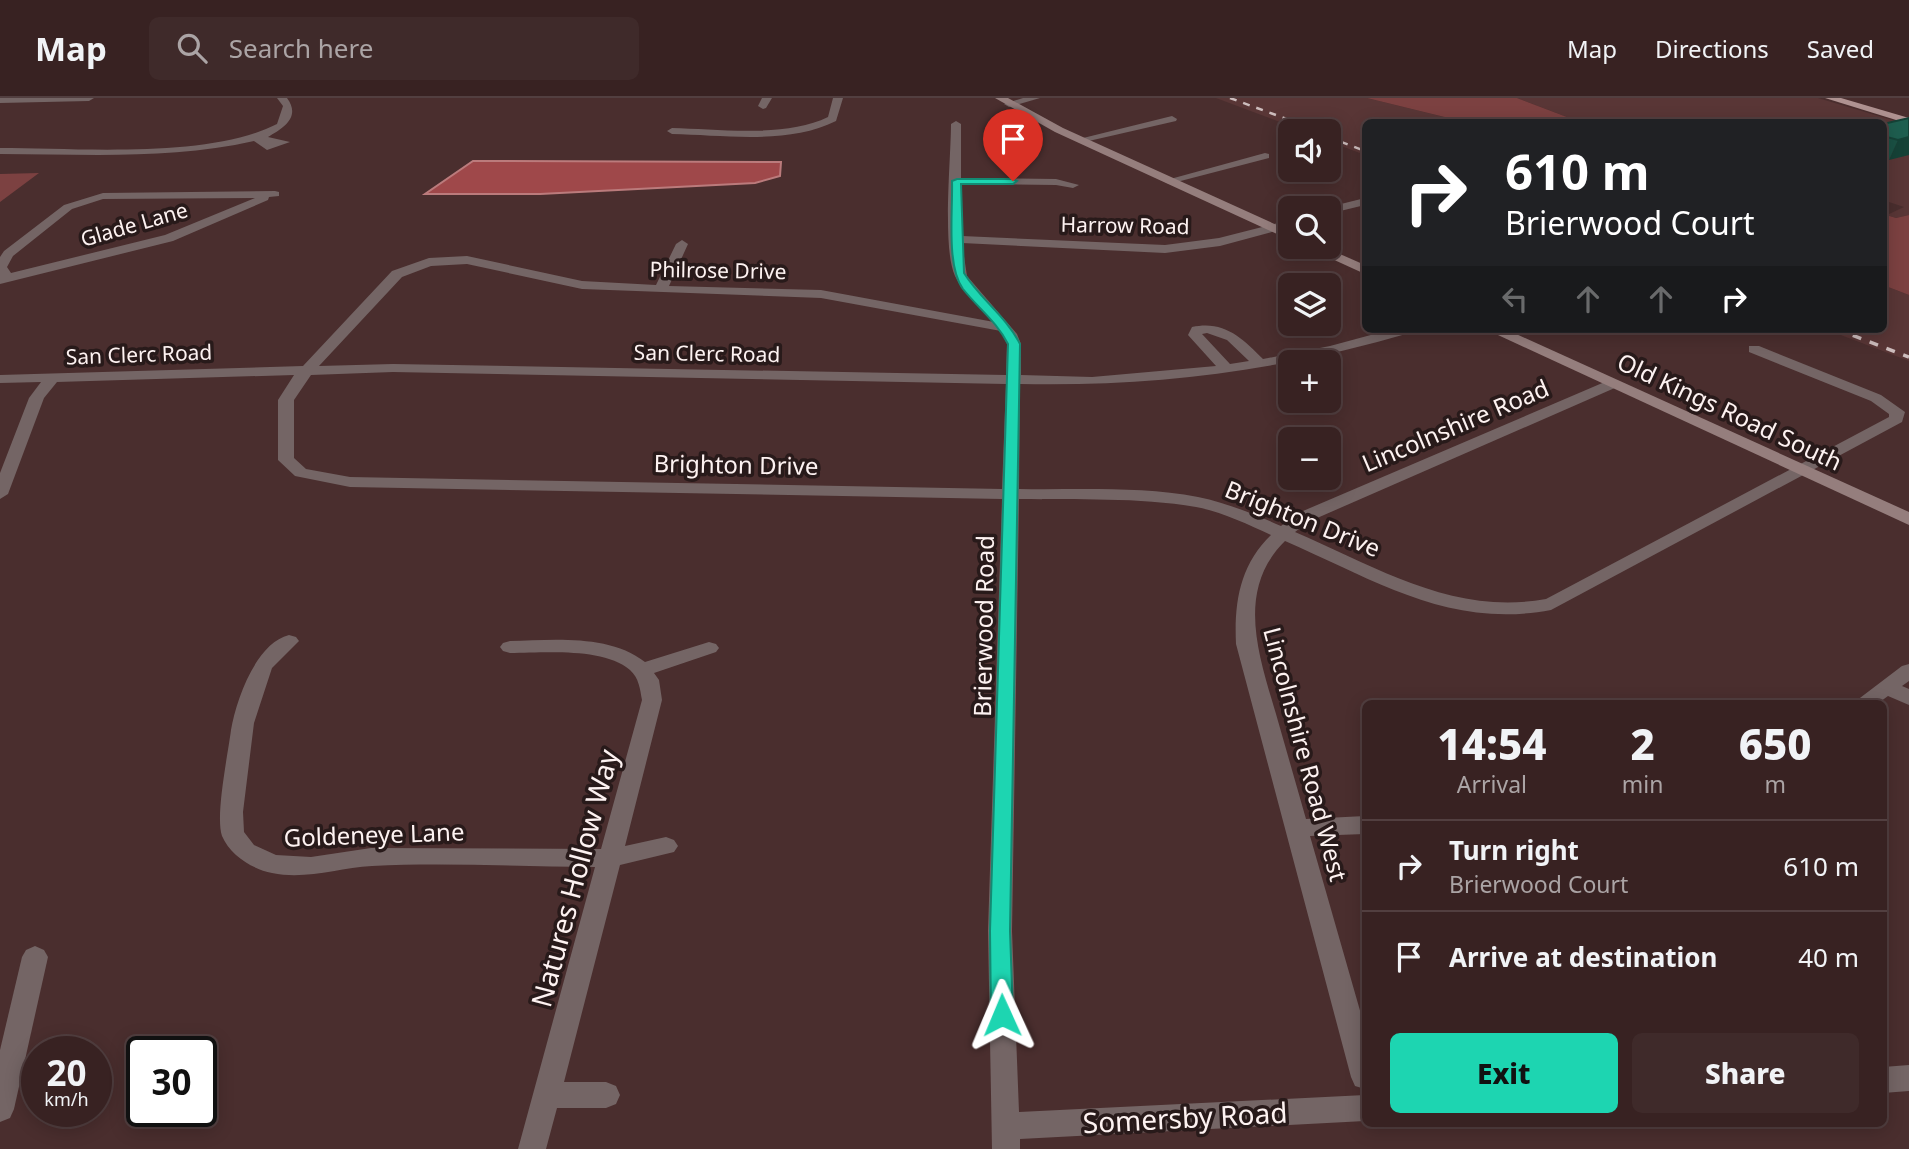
<!DOCTYPE html>
<html lang="en">
<head>
<meta charset="utf-8">
<style>
	body { margin:0; font-family:"Noto Sans",sans-serif; background:#3f2a2a; color:#f1f3f6; height:100vh; display:flex; flex-direction:column; font-size:26px; white-space:nowrap }
	* { box-sizing:border-box; margin:0 }
	p { font-size:23px; color:#aba4a5 }
	.icon { flex:none; width:38px; height:38px; fill:none; stroke:currentColor; stroke-width:2; stroke-linecap:round; stroke-linejoin:round }
	.map { position:relative; flex:1; overflow:hidden }
	.details { position:absolute; left:1362px; top:602px; width:525px; height:427px; display:flex; flex-direction:column; background:#382222; border-radius:10px; box-shadow:0 4px 18px #0003,0 0 0 2px #523f40 }
	.details>* { flex:none }
	.banner { position:absolute; left:1362px; top:21px; width:525px; height:214px; border-radius:10px; box-shadow:0 4px 18px #0003,0 0 0 2px #523f40; background:#202124; color:#fff; overflow:hidden }
	.fabs { position:absolute; left:1278px; top:21px; display:grid; gap:14px }
	.fabs a { display:grid; place-items:center; width:63px; height:63px; border-radius:10px; background:#382222; box-shadow:0 4px 18px #0003,0 0 0 2px #523f40; font-size:35px }
	.speed { position:absolute; left:21px; top:938px; display:flex; gap:14px; font-size:35px; font-weight:700; text-align:center }
	.speed>* { display:grid; place-content:center; width:91px; height:91px; border-radius:50%; background:#382222; box-shadow:0 4px 18px #0003,0 0 0 2px #523f40; line-height:1 }
	.speed small { font-size:18px; font-weight:400 }
	.speed .limit { border:4px solid #111; border-radius:10px; background:#fff; color:#111 }
	.pin { position:absolute; display:grid; place-items:center; width:60px; height:60px; color:#fff; margin:-72px -30px; border-radius:50% 50% 50% 0; rotate:-45deg; box-shadow:0 0 7px #0007 }
	.pin .icon { rotate:45deg }
	.me { position:absolute; width:77px; margin:-38px; rotate:359deg; stroke-linejoin:round; filter:drop-shadow(0 0 5px #0008) }
	.turn { display:flex; align-items:center; gap:24px; height:147px; padding:0 28px; font-size:32px }
	.turn .icon { width:91px; height:91px; stroke-width:2.5 }
	.turn b { display:block; font-size:49px; line-height:60px }
	.lanes { display:flex; align-items:center; height:66px; padding:0 28px; background:#0003; justify-content:center; gap:35px; direction:ltr }
	.lanes .off { opacity:.35 }
	.eta { display:flex; justify-content:space-evenly; align-items:center; height:119px; text-align:center }
	.eta b { font-size:42px; font-weight:800; line-height:49px }
	.action { display:flex; gap:14px; margin-top:auto; padding:14px 28px }
	.action a { flex:1; height:80px; border-radius:10px; background:#1dd5b1; color:#111; font-size:28px; font-weight:800; line-height:80px; text-align:center }
	.action a+a { background:#3f2a2a; color:#f1f3f6 }
	ul { padding:0; list-style:none }
	li { display:flex; align-items:center; gap:21px; height:91px; padding:0 28px; border-top:2px solid #523f40 }
	li div { flex:1 }
	li b { display:block; font-size:26px }
	li em { font-style:normal }
	header { display:flex; align-items:center; gap:42px; box-sizing:border-box; height:98px; padding:0 35px; background:#382222; border-bottom:2px solid #523f40 }
	header strong { font-size:33px }
	nav { display:flex; gap:38px; margin-inline-start:auto; font-size:24px }
	.search { width:490px; height:63px; background:#3f2a2a; display:flex; align-items:center; gap:18px; box-sizing:border-box; padding:0 24px; border-radius:10px; color:#aba4a5; font-size:26px }
	.map>svg:first-child { display:block }
	.built { fill:#593636 }
	.green { fill:#7c4141 }
	.water { fill:#9f484a; stroke:#bb7b7c; stroke-width:2 }
	.lines { fill:none; stroke-linecap:round; stroke-linejoin:round }
	.street { fill:#746565; fill-rule:evenodd }
	.secondary { fill:#957e7d; fill-rule:evenodd }
	.primary { fill:#af9291; fill-rule:evenodd }
	.rail-far1 { stroke:#cdbdbd; stroke-width:2.5; stroke-dasharray:7 7; stroke-linecap:butt }
	.rail { stroke:#cdbdbd; stroke-width:3.5; stroke-dasharray:9 9; stroke-linecap:butt }
	.wall { fill:#1a5144 }
	.shaded-wall { fill:#154237 }
	.building { fill:#1e5e4f; stroke:#154237; stroke-width:2 }
	.route { fill:#1dd5b1; stroke:#138a73; stroke-width:2 }
	.labels { text-anchor:middle; dominant-baseline:central; stroke-width:7; stroke-linejoin:round; paint-order:stroke }
	.far-street-label { font-size:21px; fill:#fdf2f1; stroke:#281a1a }
	.street-label { font-size:24px; fill:#fdf2f1; stroke:#281a1a }
	.near-street-label { font-size:28px; fill:#fdf2f1; stroke:#281a1a }
</style>
</head>
<body>
<header>
<strong>Map</strong>
<div class="search"><svg class="icon" aria-label="search" viewBox="0 0 24 24"><circle cx="10" cy="10" r="6"/><path d="M15 15l6 6"/></svg>Search here</div>
<nav><a>Map</a><a>Directions</a><a>Saved</a></nav>
</header>
<div class="map">
<svg width="1909" height="1051" viewBox="0 0 1909 1051">
	<rect width="100%" height="100%" fill="#4a2e2e"/>
	<!-- built -->
	<g class="built">
		<polygon points="1216,0 1367,0 1465,24 1365,24 1365,57 1328,43 1328,33 1304,33"/>
		<polygon points="1517,0 1818,0 1909,27 1909,117 1896,120 1883,116 1889,116 1904,109 1883,102 1883,24 1580,24"/>
		<polygon points="1883,187 1909,197 1909,263 1825,231 1883,231"/>
	</g>
	<!-- green -->
	<g class="green">
		<polygon points="1367,0 1517,0 1580,24 1465,24"/>
		<polygon points="39,75 0,104 0,76"/>
		<polygon points="1883,116 1896,120 1909,117 1909,197 1883,187"/>
	</g>
	<!-- water -->
	<polygon class="water" points="473,63 781,64 780,78 755,85 540,96 425,96"/>
	<g class="lines">
		<!-- street -->
		<g class="street">
			<polygon points="0,0 94,0 89,3 0,5"/>
			<path d="M277,0H287C301,19 284,30 268,39L290,44L267,52L254,43C171,62 84,56 0,56V50C78,50 209,61 277,26L283,8Z"/>
			<polygon points="762,0 772,0 766,10 763,11 758,8"/>
			<path d="M833,0H843L836,23C788,47 724,37 672,36L667,33L672,30C718,31 786,40 828,19Z"/>
			<polygon points="1023,0 1040,0 1009,9 1004,6"/>
			<polygon points="1172,18 1177,21 1176,23 1080,45 1075,42"/>
			<path d="M956,23L961,26V80L1056,81L1079,87L1073,90L1056,87L961,86L962,138L1165,147L1219,140L1290,122V129L1220,148L1165,155L962,145L967,178L1017,236L1021,246V277L1092,279L1216,268L1188,237L1192,229C1224,222 1242,240 1263,261L1330,248L1393,231H1415L1413,234C1284,272 1155,289 1020,286L1019,391C1078,392 1140,388 1198,399C1227,405 1254,416 1281,428L1296,416L1607,283H1617L1619,286L1617,289L1308,424L1295,434C1377,469 1453,518 1546,501L1889,319V316L1871,303L1749,254V248H1759L1881,297L1905,314L1902,324L1551,512C1449,531 1375,482 1285,443C1235,492 1259,558 1276,616C1286,651 1296,686 1306,721L1365,718V736L1310,738L1365,930V991L1355,988L1351,979L1236,546C1234,504 1240,467 1271,437C1247,426 1222,414 1196,409C1138,399 1077,402 1019,401L1012,833L1019,1014L1365,997V1023L1020,1041V1051H992L988,833L1002,401L350,389L295,378L278,362V302L294,277L57,284L44,300L8,396L0,401V375L29,300L41,284L0,285V277L303,268L392,173L429,160L467,158L582,183L656,187L676,146L682,142L688,146L669,188L821,192L994,224C981,209 963,196 955,178C942,150 951,61 951,26ZM467,166L582,191L821,200L1001,233L1007,246L1006,277L393,266L319,268L402,179L431,168ZM1207,235L1227,242L1249,263L1230,266L1202,236ZM393,274L1006,286L1002,391L350,379L306,371L294,360V302L311,277Z"/>
			<polygon points="1265,55 1269,56 1269,60 1169,86 1163,83"/>
			<path d="M275,93L279,94V98L269,99L268,102L173,143L0,186V159L4,153L64,107L103,95ZM255,100L165,137L11,175L7,169L13,158L72,111L103,101Z"/>
			<polygon points="1365,100 1365,107 1332,115 1328,116 1328,110 1325,110"/>
			<path d="M289,537L296,539L299,543L272,570L254,625L243,714L244,734L254,747L276,757L311,759L371,750L601,751L642,602C640,591 639,580 630,572C603,549 544,555 510,555L503,553L500,549L503,545L510,543C553,542 609,536 645,564L709,544L716,546L719,550L716,554L654,575L659,582L662,602L625,748L666,739L674,742L678,748L674,754L620,767L564,984H606L616,988L620,997L616,1006L606,1010H557L546,1051H518L595,769C521,769 446,764 372,768C338,770 306,782 272,775C252,771 230,757 222,738C215,718 228,656 231,632C236,602 256,545 289,537Z"/>
			<polygon points="1909,566 1909,583 1902,588 1909,591 1909,607 1888,598 1877,606 1852,606 1902,568"/>
			<polygon points="35,848 44,852 48,859 14,1011 10,1020 0,1024 0,952 22,859 26,852"/>
			<polygon points="1909,967 1909,993 1883,995 1883,969"/>
		</g>
		<!-- secondary -->
		<g class="secondary">
			<polygon points="995,0 1008,0 1063,30 1290,133 1290,142 1055,34"/>
			<polygon points="1306,149 1324,149 1365,167 1365,176"/>
			<polygon points="1485,231 1505,231 1909,414 1909,427"/>
		</g>
		<!-- primary -->
		<polygon class="primary" points="1825,0 1841,0 1909,20 1909,26"/>
		<!-- rail-far1 -->
		<g class="rail-far1">
			<polyline points="1230,0 1319,33"/>
			<polyline points="1328,39 1365,53"/>
		</g>
		<!-- rail -->
		<polyline class="rail" points="1836,231 1909,259"/>
	</g>
	<!-- wall -->
	<polygon class="wall" points="1909,20 1889,62 1883,60 1883,26"/>
	<!-- shaded-wall -->
	<polygon class="shaded-wall" points="1909,39 1909,57 1889,62 1898,42"/>
	<!-- building -->
	<polygon class="building" points="1909,20 1909,39 1898,42 1883,38 1883,26"/>
	<!-- route -->
	<path class="route" d="M957,81H1013L1017,83L1013,86H961L964,175C980,201 1006,218 1020,246L1010,833L1013,917L1010,924L1002,926L994,924L991,917L990,833L1008,246C997,224 978,210 963,191C946,168 953,113 952,83Z"/>
	<g class="labels">
		<!-- far-street labels -->
		<g class="far-street-label">
			<text transform="translate(134 126) rotate(-16)">Glade Lane</text>
			<text transform="translate(1125 127) rotate(1)">Harrow Road</text>
			<text transform="translate(718 172) rotate(1)">Philrose Drive</text>
			<text transform="translate(707 255) rotate(1)">San Clerc Road</text>
			<text transform="translate(139 256) rotate(-2)">San Clerc Road</text>
		</g>
		<!-- street labels -->
		<g class="street-label">
			<text transform="translate(1730 313) rotate(25)">Old Kings Road South</text>
			<text transform="translate(1455 327) rotate(-23)">Lincolnshire Road</text>
			<text transform="translate(736 366) rotate(1)">Brighton Drive</text>
			<text transform="translate(1303 420) rotate(22)">Brighton Drive</text>
			<text transform="translate(983 528) rotate(-89)">Brierwood Road</text>
			<text transform="translate(1306 656) rotate(75)">Lincolnshire Road West</text>
			<text transform="translate(374 736) rotate(-2)">Goldeneye Lane</text>
		</g>
		<!-- near-street labels -->
		<g class="near-street-label">
			<text transform="translate(574 780) rotate(-75)">Natures Hollow Way</text>
			<text transform="translate(1185 1019) rotate(-3)">Somersby Road</text>
		</g>
	</g>
</svg>
<div class="fabs">
<a><svg class="icon" aria-label="sound" viewBox="0 0 24 24"><path d="M4 9h4l5-4v14l-5-4H4zM17 9q2 3 0 6"/></svg></a>
<a><svg class="icon" aria-label="search" viewBox="0 0 24 24"><circle cx="10" cy="10" r="6"/><path d="M15 15l6 6"/></svg></a>
<a><svg class="icon" aria-label="layers" viewBox="0 0 24 24"><path d="M12 4l9 5-9 5-9-5zM3 14l9 5 9-5"/></svg></a>
<a>+</a>
<a>−</a>
</div>
<div class="speed"><div>20<small>km/h</small></div><div class="limit">30</div></div>
<div class="pin" style="left:1013px;top:83px;background:#d93025"><svg class="icon" aria-label="arrive" viewBox="0 0 24 24"><path d="M6 21V4h12l-3 4 3 4H6"/></svg></div>
<svg class="me" style="left:1002px;top:917px" viewBox="-20 -20 40 40"><path d="M0-17L14 15 0 8-14 15z" fill="#1dd5b1" stroke="#fff" stroke-width="4"/></svg>
<div class="banner">
<div class="turn"><svg class="icon" aria-label="right" viewBox="0 0 24 24"><path d="M7 20v-9h11M14 6l5 5-5 5"/></svg><div><b>610 m</b>Brierwood Court</div></div>
<div class="lanes"><svg class="icon off" aria-label="left" viewBox="0 0 24 24"><path d="M17 20v-9H6M10 6l-5 5 5 5"/></svg><svg class="icon off" aria-label="ahead" viewBox="0 0 24 24"><path d="M12 20V5M6 11l6-6 6 6"/></svg><svg class="icon off" aria-label="ahead" viewBox="0 0 24 24"><path d="M12 20V5M6 11l6-6 6 6"/></svg><svg class="icon" aria-label="right" viewBox="0 0 24 24"><path d="M7 20v-9h11M14 6l5 5-5 5"/></svg></div>
</div>
<section class="details">
<div class="eta">
<div><b>14:54</b><p>Arrival</p></div>
<div><b>2</b><p>min</p></div>
<div><b>650</b><p>m</p></div>
</div>
<ul>
<li><svg class="icon" aria-label="right" viewBox="0 0 24 24"><path d="M7 20v-9h11M14 6l5 5-5 5"/></svg><div><b>Turn right</b><p>Brierwood Court</p></div><em>610 m</em></li>
<li><svg class="icon" aria-label="arrive" viewBox="0 0 24 24"><path d="M6 21V4h12l-3 4 3 4H6"/></svg><div><b>Arrive at destination</b></div><em>40 m</em></li>
</ul>
<div class="action"><a>Exit</a><a>Share</a></div>
</section>
</div>
</body>
</html>
